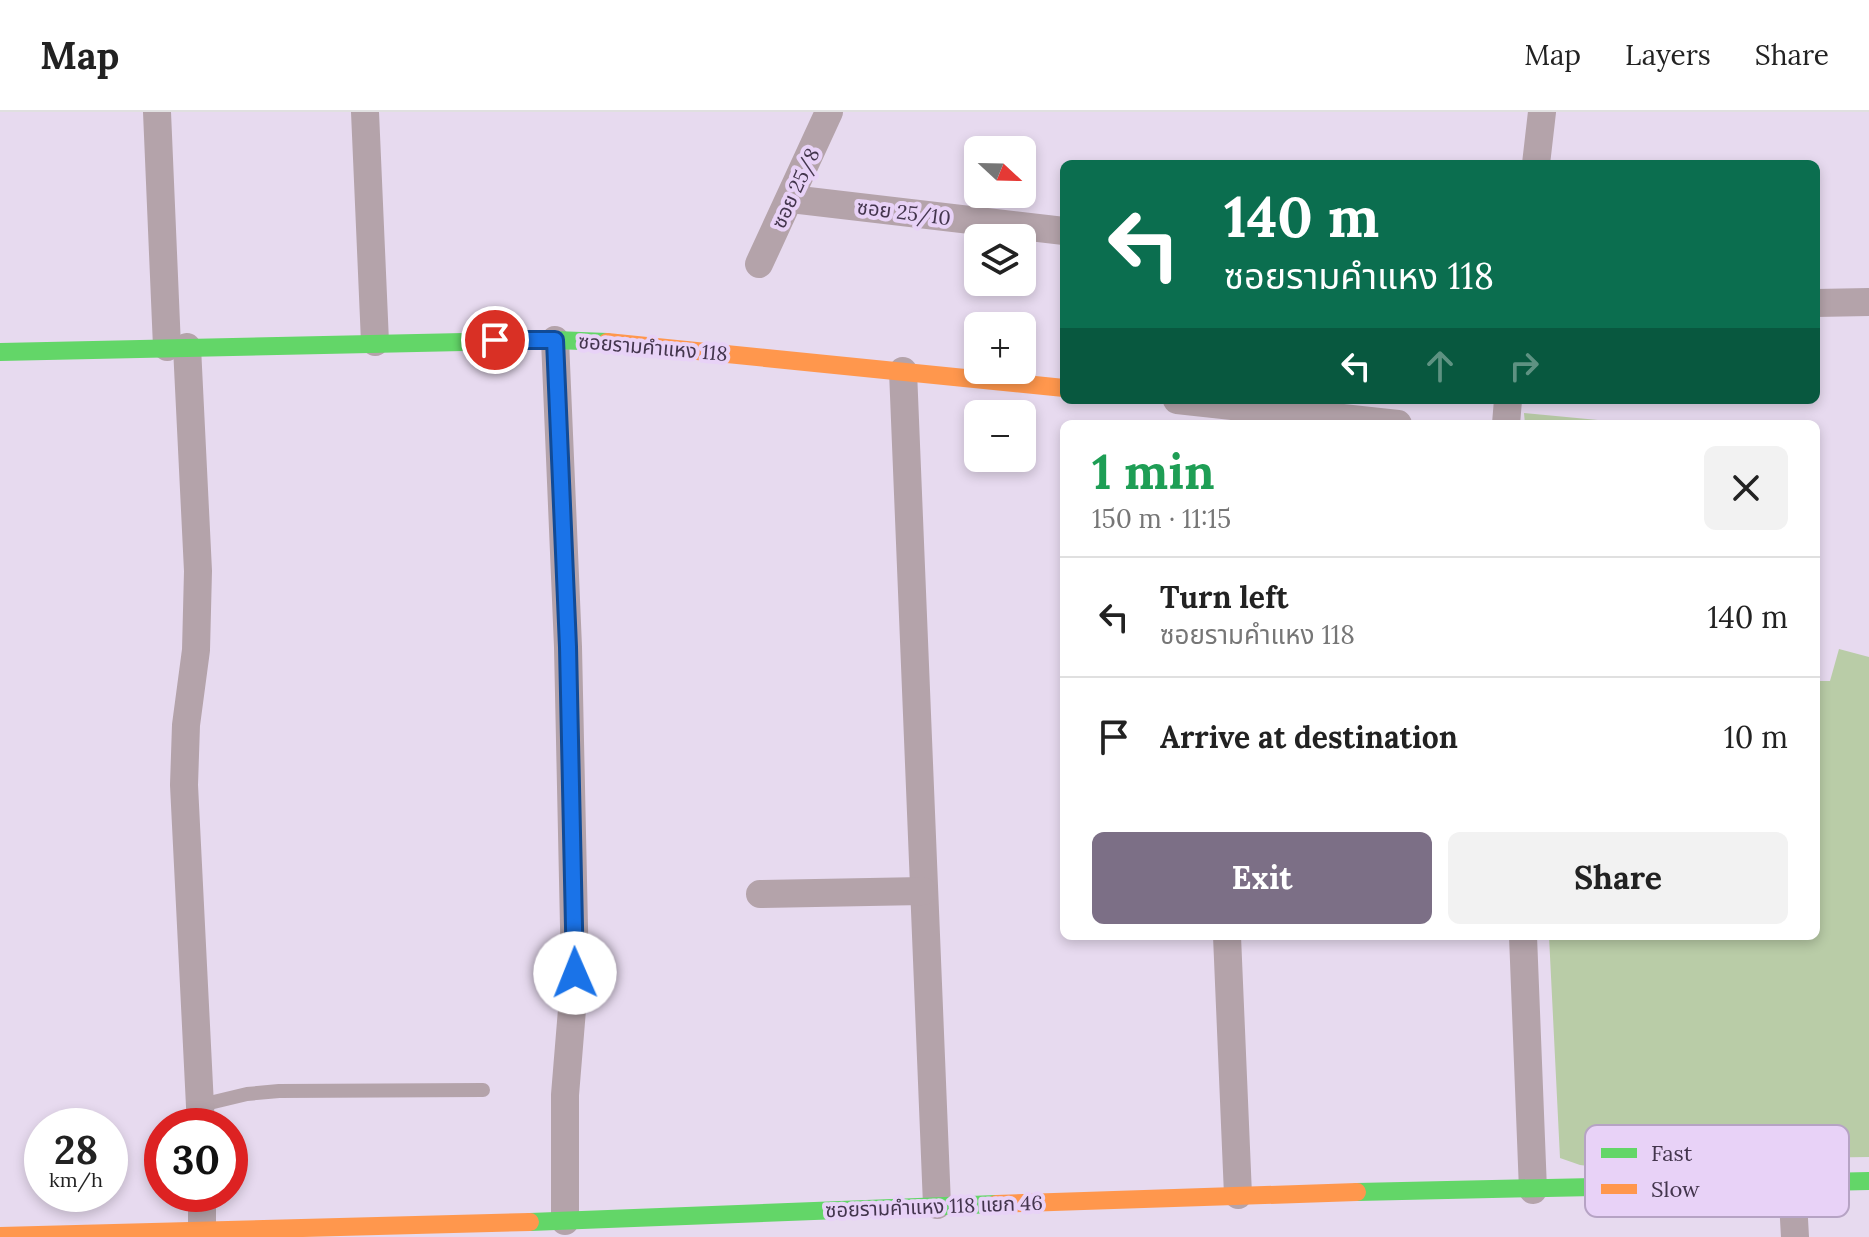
<!DOCTYPE html>
<html lang="en">
<head>
<meta charset="utf-8">
<style>
	body { margin:0; font-family:Lora,"Noto Sans Thai",serif; background:#f2f2f2; color:#222; height:100vh; display:flex; flex-direction:column; font-size:30px; white-space:nowrap }
	* { box-sizing:border-box; margin:0 }
	p { font-size:26px; color:#767676 }
	.icon { flex:none; width:44px; height:44px; fill:none; stroke:currentColor; stroke-width:2; stroke-linecap:round; stroke-linejoin:round }
	.map { position:relative; flex:1; overflow:hidden }
	.details { position:absolute; left:1060px; top:308px; width:760px; height:520px; display:flex; flex-direction:column; background:#fff; border-radius:12px; box-shadow:0 4px 12px #0003 }
	.details>* { flex:none }
	.hud { position:absolute; left:1060px; top:48px; width:760px; height:244px; border-radius:12px; box-shadow:0 4px 12px #0003; background:#0b6e4f; color:#fff; overflow:hidden }
	.needle { width:52px; rotate:112deg }
	.controls { position:absolute; left:964px; top:24px; display:grid; gap:16px }
	.controls a { display:grid; place-items:center; width:72px; height:72px; border-radius:12px; background:#fff; box-shadow:0 4px 12px #0003; font-size:40px }
	.speed { position:absolute; left:24px; top:996px; display:flex; gap:16px; font-size:40px; font-weight:700; text-align:center }
	.speed>* { display:grid; place-content:center; width:104px; height:104px; border-radius:50%; background:#fff; box-shadow:0 4px 12px #0003; line-height:1 }
	.speed small { font-size:20px; font-weight:400 }
	.speed .limit { border:12px solid #d22; background:#fff; color:#111 }
	.pin { position:absolute; display:grid; place-items:center; width:68px; height:68px; color:#fff; margin:-34px; border:4px solid #fff; border-radius:50%; box-shadow:0 2px 8px #0007 }
	.me { position:absolute; width:88px; margin:-44px; rotate:359deg; stroke-linejoin:round; filter:drop-shadow(0 0 6px #0008) }
	.turn { display:flex; align-items:center; gap:28px; height:168px; padding:0 32px; font-size:36px }
	.turn .icon { width:104px; height:104px; stroke-width:2.5 }
	.turn b { display:block; font-size:56px; line-height:68px }
	.lanes { display:flex; align-items:center; height:76px; padding:0 32px; background:#0003; justify-content:center; gap:40px; direction:ltr }
	.lanes .off { opacity:.35 }
	.round { display:grid; place-items:center; flex:none; width:84px; height:84px; border-radius:12px; background:#f2f2f2 }
	.summary { display:flex; align-items:center; justify-content:space-between; height:136px; padding:0 32px }
	h1 { font-size:48px; font-weight:700; line-height:60px; color:#1e9e55 }
	.button { display:flex; gap:16px; margin-top:auto; padding:16px 32px }
	.button a { flex:1; height:92px; border-radius:12px; background:#7c6f86; color:#fff; font-size:32px; font-weight:700; line-height:92px; text-align:center }
	.button a+a { background:#f2f2f2; color:#222 }
	ul { padding:0; list-style:none }
	li { display:flex; align-items:center; gap:24px; height:120px; padding:0 32px; border-top:2px solid #e0e0e0 }
	li div { flex:1 }
	li b { display:block; font-size:30px }
	li em { font-style:normal }
	header { display:flex; align-items:center; gap:48px; box-sizing:border-box; height:112px; padding:0 40px; background:#fff; border-bottom:2px solid #e0e0e0 }
	header strong { font-size:38px }
	nav { display:flex; gap:44px; margin-inline-start:auto; font-size:28px }
	.map>svg:first-child { display:block }
	.green { fill:#b9cca7 }
	.lines { fill:none; stroke-linecap:round; stroke-linejoin:round }
	.lane { stroke:#b4a3aa; stroke-width:14 }
	.street { stroke:#b4a3aa; stroke-width:28 }
	.fast { stroke:#63d668; stroke-width:18 }
	.slow { stroke:#ff974d; stroke-width:18 }
	.route-casing { stroke:#114b97; stroke-width:20 }
	.route { stroke:#1a73e8; stroke-width:14 }
	.labels { text-anchor:middle; dominant-baseline:central; stroke-width:8; stroke-linejoin:round; paint-order:stroke }
	.street-label { font-size:20px; fill:#43354d; stroke:#e8d2f7 }
	.key { fill:#e8d2f7; stroke:#b6a3c4; stroke-width:2 }
	.key-label { font-size:22px; fill:#43354d }
</style>
</head>
<body>
<header>
<strong>Map</strong>
<nav><a>Map</a><a>Layers</a><a>Share</a></nav>
</header>
<div class="map">
<svg width="1869" height="1125" viewBox="0 0 1869 1125">
	<rect width="100%" height="100%" fill="#e7daef"/>
	<!-- green -->
	<g class="green">
		<polygon points="1524,301 1640,312 1525,312"/>
		<polygon points="1839,537 1869,545 1869,1045 1597,1049 1596,1055 1580,1053 1560,1046 1549,824 1816,824 1816,569 1830,569"/>
	</g>
	<g class="lines">
		<!-- lane -->
		<polyline class="lane" points="201,993 247,982 279,979 483,978"/>
		<!-- street -->
		<g class="street">
			<polyline points="157,0 167,235"/>
			<polyline points="365,0 375,230"/>
			<polyline points="1536,52 1542,0"/>
			<polyline points="791,87 1064,119"/>
			<polyline points="759,152 829,0"/>
			<polyline points="1816,191 1869,190"/>
			<polyline points="555,228 568,535 575,861 565,983 565,1109"/>
			<polyline points="187,235 198,459 196,538 186,613 184,673 201,1014"/>
			<polyline points="903,259 937,1093"/>
			<polyline points="1177,288 1398,312"/>
			<polyline points="1506,312 1508,288"/>
			<polyline points="760,782 923,779"/>
			<polyline points="1227,824 1238,1083"/>
			<polyline points="1523,824 1533,1078"/>
			<polyline points="1792,1071 1795,1125"/>
			<polyline points="202,1082 202,1118"/>
		</g>
		<!-- fast -->
		<g class="fast">
			<polyline points="0,240 555,228 607,230"/>
			<polyline points="1357,1080 1869,1069"/>
			<polyline points="530,1110 996,1092"/>
		</g>
		<!-- slow -->
		<g class="slow">
			<polyline points="607,230 1064,276"/>
			<polyline points="996,1092 1357,1080"/>
			<polyline points="0,1124 530,1110"/>
		</g>
	</g>
	<g class="lines">
		<defs>
			<polyline id="route" points="495,228 555,228 568,535 575,861"/>
		</defs>
		<!-- route casing -->
		<use href="#route" class="route-casing"/>
		<!-- route -->
		<use href="#route" class="route"/>
	</g>
	<g class="labels">
		<!-- street labels -->
		<g class="street-label">
			<text transform="translate(795 76) rotate(-65)">ซอย 25/8</text>
			<text transform="translate(904 100) rotate(7)">ซอย 25/10</text>
			<text transform="translate(653 235) rotate(5)">ซอยรามคำแหง 118</text>
			<text transform="translate(934 1094) rotate(-2)">ซอยรามคำแหง 118 แยก 46</text>
		</g>
	</g>
	<!-- legend -->
	<rect x="1585" y="1013" width="264" height="92" rx="12" class="key"/>
	<rect x="1601" y="1036" width="36" height="10" fill="#63d668"/>
	<rect x="1601" y="1072" width="36" height="10" fill="#ff974d"/>
	<g class="key-label">
		<text x="1651" y="1049">Fast</text>
		<text x="1651" y="1085">Slow</text>
	</g>
</svg>
<div class="controls">
<a><svg class="needle" viewBox="-14 -14 28 28"><path d="M0-13l5 13h-10z" fill="#e53935"/><path d="M0 13l5-13h-10z" fill="#767676"/></svg></a>
<a><svg class="icon" aria-label="layers" viewBox="0 0 24 24"><path d="M12 4l9 5-9 5-9-5zM3 14l9 5 9-5"/></svg></a>
<a>+</a>
<a>−</a>
</div>
<div class="speed"><div>28<small>km/h</small></div><div class="limit">30</div></div>
<div class="pin" style="left:495px;top:228px;background:#d93025"><svg class="icon" aria-label="arrive" viewBox="0 0 24 24"><path d="M6 21V4h12l-3 4 3 4H6"/></svg></div>
<svg class="me" style="left:575px;top:861px" viewBox="-20 -20 40 40"><circle r="19" fill="#fff"/><path d="M0-13L10 11 0 6-10 11z" fill="#1a73e8"/></svg>
<div class="hud">
<div class="turn"><svg class="icon" aria-label="left" viewBox="0 0 24 24"><path d="M17 20v-9H6M10 6l-5 5 5 5"/></svg><div><b>140 m</b>ซอยรามคำแหง 118</div></div>
<div class="lanes"><svg class="icon" aria-label="left" viewBox="0 0 24 24"><path d="M17 20v-9H6M10 6l-5 5 5 5"/></svg><svg class="icon off" aria-label="ahead" viewBox="0 0 24 24"><path d="M12 20V5M6 11l6-6 6 6"/></svg><svg class="icon off" aria-label="right" viewBox="0 0 24 24"><path d="M7 20v-9h11M14 6l5 5-5 5"/></svg></div>
</div>
<section class="details">
<div class="summary"><div><h1>1 min</h1><p>150 m · 11:15</p></div><a class="round"><svg class="icon" aria-label="close" viewBox="0 0 24 24"><path d="M6 6l12 12M18 6L6 18"/></svg></a></div>
<ul>
<li><svg class="icon" aria-label="left" viewBox="0 0 24 24"><path d="M17 20v-9H6M10 6l-5 5 5 5"/></svg><div><b>Turn left</b><p>ซอยรามคำแหง 118</p></div><em>140 m</em></li>
<li><svg class="icon" aria-label="arrive" viewBox="0 0 24 24"><path d="M6 21V4h12l-3 4 3 4H6"/></svg><div><b>Arrive at destination</b></div><em>10 m</em></li>
</ul>
<div class="button"><a>Exit</a><a>Share</a></div>
</section>
</div>
</body>
</html>
